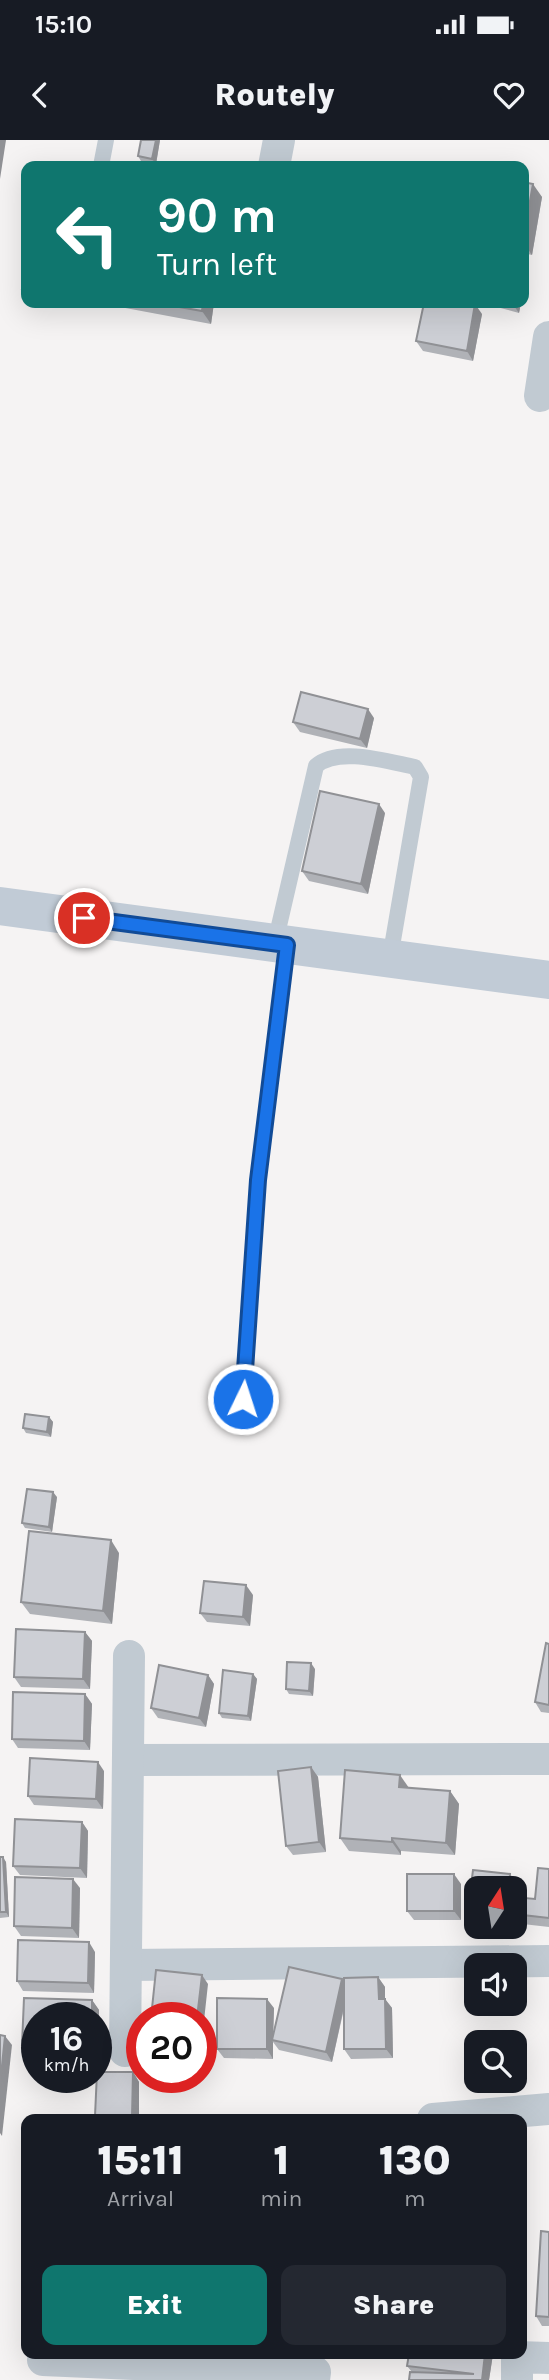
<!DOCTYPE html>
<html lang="en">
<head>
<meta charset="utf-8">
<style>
	body { margin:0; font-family:Karla,sans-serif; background:#242831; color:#f1f3f6; height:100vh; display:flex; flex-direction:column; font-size:26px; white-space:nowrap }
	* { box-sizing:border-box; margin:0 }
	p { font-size:23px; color:#9ea1a6 }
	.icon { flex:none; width:38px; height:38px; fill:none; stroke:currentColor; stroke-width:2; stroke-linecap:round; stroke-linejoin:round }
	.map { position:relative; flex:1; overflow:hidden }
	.panel { position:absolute; left:21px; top:1974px; width:506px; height:245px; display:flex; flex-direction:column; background:#171b24; border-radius:14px; box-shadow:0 7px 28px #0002 }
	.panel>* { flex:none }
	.top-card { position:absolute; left:21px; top:21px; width:508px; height:147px; border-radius:14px; box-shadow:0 7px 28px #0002; background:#0f766e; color:#fff; overflow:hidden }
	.needle { width:46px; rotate:12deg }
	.buttons { position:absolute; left:464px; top:1736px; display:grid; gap:14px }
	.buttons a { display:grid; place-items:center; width:63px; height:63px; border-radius:14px; background:#171b24; box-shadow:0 7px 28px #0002; font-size:35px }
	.speed { position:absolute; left:21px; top:1862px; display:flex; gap:14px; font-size:35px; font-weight:700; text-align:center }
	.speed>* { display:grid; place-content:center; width:91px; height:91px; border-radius:50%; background:#171b24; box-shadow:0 7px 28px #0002; line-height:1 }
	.speed small { font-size:18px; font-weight:400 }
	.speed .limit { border:10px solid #d22; background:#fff; color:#111 }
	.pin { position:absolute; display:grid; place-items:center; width:60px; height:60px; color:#fff; margin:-30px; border:4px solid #fff; border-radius:50%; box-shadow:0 2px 7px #0007 }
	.me { position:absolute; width:77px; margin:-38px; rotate:4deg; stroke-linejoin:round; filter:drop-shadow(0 0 5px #0008) }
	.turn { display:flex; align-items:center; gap:24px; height:147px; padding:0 21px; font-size:32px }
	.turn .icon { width:91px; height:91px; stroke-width:2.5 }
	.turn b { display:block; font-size:49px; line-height:60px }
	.eta { display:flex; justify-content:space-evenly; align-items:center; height:119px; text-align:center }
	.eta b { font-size:42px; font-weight:800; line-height:49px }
	.button { display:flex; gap:14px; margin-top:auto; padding:14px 21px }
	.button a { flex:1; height:80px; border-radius:14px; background:#0f766e; color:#fff; font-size:28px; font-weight:800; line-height:80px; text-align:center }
	.button a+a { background:#242831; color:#f1f3f6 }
	.status { display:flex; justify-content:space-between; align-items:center; height:49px; padding:0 35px; background:#171b24; direction:ltr }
	.status svg { height:19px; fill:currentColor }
	header { display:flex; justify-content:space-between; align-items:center; height:91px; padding:0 21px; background:#171b24; font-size:32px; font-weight:800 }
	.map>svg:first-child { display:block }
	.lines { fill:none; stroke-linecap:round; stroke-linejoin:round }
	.lane { stroke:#c1cad2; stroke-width:16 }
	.street { stroke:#c1cad2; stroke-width:32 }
	.secondary { stroke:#c1cbd6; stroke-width:38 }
	.wall { fill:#b0b2b7 }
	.shaded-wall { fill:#909195 }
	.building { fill:#cdcfd5; stroke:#909195; stroke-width:2 }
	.route-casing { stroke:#114b97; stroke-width:18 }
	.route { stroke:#1a73e8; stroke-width:12 }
</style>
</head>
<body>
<div class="status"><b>15:10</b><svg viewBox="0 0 49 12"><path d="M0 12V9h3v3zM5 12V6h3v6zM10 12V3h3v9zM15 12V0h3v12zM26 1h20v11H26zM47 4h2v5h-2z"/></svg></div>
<header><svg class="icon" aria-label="back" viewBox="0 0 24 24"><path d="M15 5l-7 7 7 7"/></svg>Routely<svg class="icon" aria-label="heart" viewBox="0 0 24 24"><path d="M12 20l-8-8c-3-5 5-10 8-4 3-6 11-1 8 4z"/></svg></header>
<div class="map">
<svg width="549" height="2240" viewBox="0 0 549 2240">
	<rect width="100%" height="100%" fill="#f5f3f3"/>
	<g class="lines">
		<!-- lane -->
		<g class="lane">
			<polyline points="101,26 106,0"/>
			<path d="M275,803L316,626C338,606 389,622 415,627L421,637L390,818"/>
			<polyline points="243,1259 258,1040 287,805"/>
		</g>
		<!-- street -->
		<g class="street">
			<polyline points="274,26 279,0"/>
			<polyline points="540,256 549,197"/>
			<polyline points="129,1620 549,1619"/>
			<polyline points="127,1825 549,1821"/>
			<polyline points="125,1911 129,1516"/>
			<polyline points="433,1979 549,1969"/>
			<polyline points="43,2220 315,2232 314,2240"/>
			<polyline points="517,2240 517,2217 549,2218"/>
		</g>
		<!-- secondary -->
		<polyline class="secondary" points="0,766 549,840"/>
	</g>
	<!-- wall -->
	<g class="wall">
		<polygon points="141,0 160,0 156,24 141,21 138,16"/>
		<polygon points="523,42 542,57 532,115 523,113"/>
		<polygon points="103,163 214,163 211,184 104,164"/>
		<polygon points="482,163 521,163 519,173"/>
		<polygon points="482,174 473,221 423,211 416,201"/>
		<polygon points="374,578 367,608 300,592 293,582"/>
		<polygon points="385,673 368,754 309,741 302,731"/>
		<polygon points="49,1277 53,1282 51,1297 26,1293 23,1288"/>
		<polygon points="57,1357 52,1392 25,1388 22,1383"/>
		<polygon points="119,1413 112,1484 30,1474 21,1462"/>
		<polygon points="253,1455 250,1486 207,1482 200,1473"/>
		<polygon points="85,1492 92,1501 90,1549 21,1547 14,1537"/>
		<polygon points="549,1504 549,1573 541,1572 535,1562"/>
		<polygon points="315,1529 313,1556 289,1554 286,1549"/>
		<polygon points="253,1534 257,1539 251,1581 222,1578 219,1573"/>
		<polygon points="208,1535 214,1544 206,1587 158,1578 151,1568"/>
		<polygon points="85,1554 92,1564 90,1610 18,1608 12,1599"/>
		<polygon points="311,1627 318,1637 326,1712 293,1715 286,1706"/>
		<polygon points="104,1631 103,1669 34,1665 28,1656"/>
		<polygon points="409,1648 450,1651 459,1664 455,1715 401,1711 401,1715 349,1711 340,1698"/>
		<polygon points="82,1682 88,1691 87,1738 20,1735 13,1726"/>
		<polygon points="0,1717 6,1722 9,1777 0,1778"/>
		<polygon points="538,1728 549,1729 549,1787 514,1783 514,1748 476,1748 476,1779 468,1769 473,1730 510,1734 517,1744 515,1757 535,1759"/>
		<polygon points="461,1744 461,1780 414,1780 407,1771"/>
		<polygon points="80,1748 79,1798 21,1796 14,1786"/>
		<polygon points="95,1812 94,1853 23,1851 17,1841"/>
		<polygon points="378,1837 385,1847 385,1859 392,1868 393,1918 351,1919 344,1909 344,1869 332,1922 279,1910 273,1902 273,1919 224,1918 217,1909 274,1868 273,1894 342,1839 344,1842"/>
		<polygon points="24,1858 92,1860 99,1870 98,1917 96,1917 96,1878 37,1878 37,1915 29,1915 22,1905"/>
		<polygon points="133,1932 139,1942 139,1979 98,1979 95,1976"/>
		<polygon points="549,2092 549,2186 542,2186 536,2176"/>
		<polygon points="409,2214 493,2214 489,2240 409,2240 412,2232 407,2226"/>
	</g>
	<!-- shaded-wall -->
	<g class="shaded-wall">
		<polygon points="0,0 6,0 0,39"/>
		<polygon points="156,0 160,0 156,24 152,19"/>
		<polygon points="533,44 542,57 532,115 523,102 523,100"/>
		<polygon points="523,127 529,135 523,155"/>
		<polygon points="203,163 214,163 211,184 202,171"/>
		<polygon points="512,163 521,163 519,173"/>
		<polygon points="475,164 482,174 473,221 467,211"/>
		<polygon points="368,569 374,578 367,608 360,599"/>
		<polygon points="379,664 385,673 368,754 361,744"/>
		<polygon points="49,1277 53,1282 51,1297 47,1292"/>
		<polygon points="53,1352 57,1357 52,1392 49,1387"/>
		<polygon points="111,1400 119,1413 112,1484 103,1471"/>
		<polygon points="246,1445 253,1455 250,1486 243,1477"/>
		<polygon points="85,1492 92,1501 90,1549 83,1539"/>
		<polygon points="311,1523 315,1529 313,1556 309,1551"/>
		<polygon points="253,1534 257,1539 251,1581 248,1576"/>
		<polygon points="208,1535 214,1544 206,1587 199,1578"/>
		<polygon points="85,1554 92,1564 90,1610 84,1601"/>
		<polygon points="98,1622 104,1631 103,1669 96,1659"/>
		<polygon points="311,1627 318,1637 326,1712 319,1702"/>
		<polygon points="400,1635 409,1648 399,1647"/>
		<polygon points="450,1651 459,1664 455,1715 446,1703"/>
		<polygon points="82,1682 88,1691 87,1738 80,1728"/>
		<polygon points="392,1698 401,1711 401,1715 392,1702"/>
		<polygon points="3,1717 6,1722 9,1777 6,1772"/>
		<polygon points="454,1734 461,1744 461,1780 454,1771"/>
		<polygon points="510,1734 517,1744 514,1764 514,1748 509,1748"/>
		<polygon points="73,1739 80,1748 79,1798 72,1788"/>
		<polygon points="89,1802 95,1812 94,1853 88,1843"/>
		<polygon points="202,1835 208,1844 201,1908 201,1878 197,1878"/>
		<polygon points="378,1837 385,1847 385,1869 379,1859"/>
		<polygon points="342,1839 348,1848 332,1922 326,1912"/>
		<polygon points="267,1859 274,1868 273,1900 272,1900 273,1902 273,1919 267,1909"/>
		<polygon points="385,1859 392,1868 393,1918 386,1909"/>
		<polygon points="92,1860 99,1870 98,1917 96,1915 96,1878 92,1878"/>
		<polygon points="5,1896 12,1905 2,1996 0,1993 0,1945"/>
		<polygon points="133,1932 139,1942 139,1979 134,1979 132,1977"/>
		<polygon points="485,2214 493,2214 489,2240 482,2240"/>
	</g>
	<!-- building -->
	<g class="building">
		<polygon points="141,0 156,0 152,19 138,16"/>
		<polygon points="523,42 533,44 523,100"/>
		<polygon points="26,128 26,149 22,149"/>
		<polygon points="157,163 203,163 202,171"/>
		<polygon points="424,163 467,163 475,164 467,211 416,201"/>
		<polygon points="301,552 368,569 360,599 293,582"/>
		<polygon points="320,651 379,664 361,744 302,731"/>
		<polygon points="25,1274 49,1277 47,1292 23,1288"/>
		<polygon points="27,1349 53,1352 49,1387 22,1383"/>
		<polygon points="29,1391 111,1400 103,1471 21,1462"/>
		<polygon points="204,1441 246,1445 243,1477 200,1473"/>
		<polygon points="16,1489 85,1492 83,1539 14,1537"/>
		<polygon points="546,1503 549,1504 549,1565 535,1562"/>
		<polygon points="287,1522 311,1523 309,1551 286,1549"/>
		<polygon points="159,1525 208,1535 199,1578 151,1568"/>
		<polygon points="223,1530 253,1534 248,1576 219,1573"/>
		<polygon points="13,1552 85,1554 84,1601 12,1599"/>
		<polygon points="30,1618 98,1622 96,1659 28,1656"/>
		<polygon points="311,1627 319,1702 286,1706 278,1631"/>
		<polygon points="345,1630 400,1635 399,1647 450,1651 446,1703 392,1698 392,1702 340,1698"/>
		<polygon points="15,1679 82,1682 80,1728 13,1726"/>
		<polygon points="0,1717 3,1717 6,1772 0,1772"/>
		<polygon points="538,1728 549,1729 549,1778 514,1774 514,1757 535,1759"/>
		<polygon points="473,1730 510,1734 509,1748 476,1748 476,1770 468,1769"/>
		<rect x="407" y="1734" width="47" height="37"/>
		<polygon points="15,1737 73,1739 72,1788 14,1786"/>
		<polygon points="18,1800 89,1802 88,1843 17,1841"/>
		<polygon points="289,1827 342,1839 326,1912 272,1900"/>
		<polygon points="156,1830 202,1835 197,1878 151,1878"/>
		<polygon points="378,1837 379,1859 385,1859 386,1909 344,1909 344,1838"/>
		<polygon points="24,1858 92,1860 92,1878 37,1878 37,1905 22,1905"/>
		<polygon points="217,1858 267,1859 267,1909 217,1909"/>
		<polygon points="0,1895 5,1896 0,1945"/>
		<polygon points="97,1932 133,1932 132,1977 95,1976"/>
		<polygon points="541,2091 549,2092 549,2177 536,2176"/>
		<polygon points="409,2214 485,2214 482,2240 409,2240 410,2232 474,2234 407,2226"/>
	</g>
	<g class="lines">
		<defs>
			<polyline id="route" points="84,778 287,805 258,1040 243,1259"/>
		</defs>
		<!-- route casing -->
		<use href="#route" class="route-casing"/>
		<!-- route -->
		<use href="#route" class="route"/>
	</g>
</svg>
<div class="buttons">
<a><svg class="needle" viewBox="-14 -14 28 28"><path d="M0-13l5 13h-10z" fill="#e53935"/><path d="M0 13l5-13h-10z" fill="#9ea1a6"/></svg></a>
<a><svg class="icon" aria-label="sound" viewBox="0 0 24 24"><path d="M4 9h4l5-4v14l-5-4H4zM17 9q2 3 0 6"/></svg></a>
<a><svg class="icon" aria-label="search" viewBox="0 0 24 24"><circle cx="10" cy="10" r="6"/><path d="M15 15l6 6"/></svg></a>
</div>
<div class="speed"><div>16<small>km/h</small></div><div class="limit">20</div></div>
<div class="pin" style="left:84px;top:778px;background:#d93025"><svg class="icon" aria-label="arrive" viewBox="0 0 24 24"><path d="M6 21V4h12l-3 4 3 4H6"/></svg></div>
<svg class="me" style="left:243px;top:1259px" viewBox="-20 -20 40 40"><circle r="17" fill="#1a73e8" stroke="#fff" stroke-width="3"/><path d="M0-11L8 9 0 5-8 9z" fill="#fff"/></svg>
<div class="top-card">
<div class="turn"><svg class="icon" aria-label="left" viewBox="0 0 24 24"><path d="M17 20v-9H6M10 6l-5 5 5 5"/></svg><div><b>90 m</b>Turn left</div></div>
</div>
<section class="panel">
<div class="eta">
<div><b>15:11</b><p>Arrival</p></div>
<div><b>1</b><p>min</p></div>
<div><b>130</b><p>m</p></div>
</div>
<div class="button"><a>Exit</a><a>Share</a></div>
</section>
</div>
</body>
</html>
